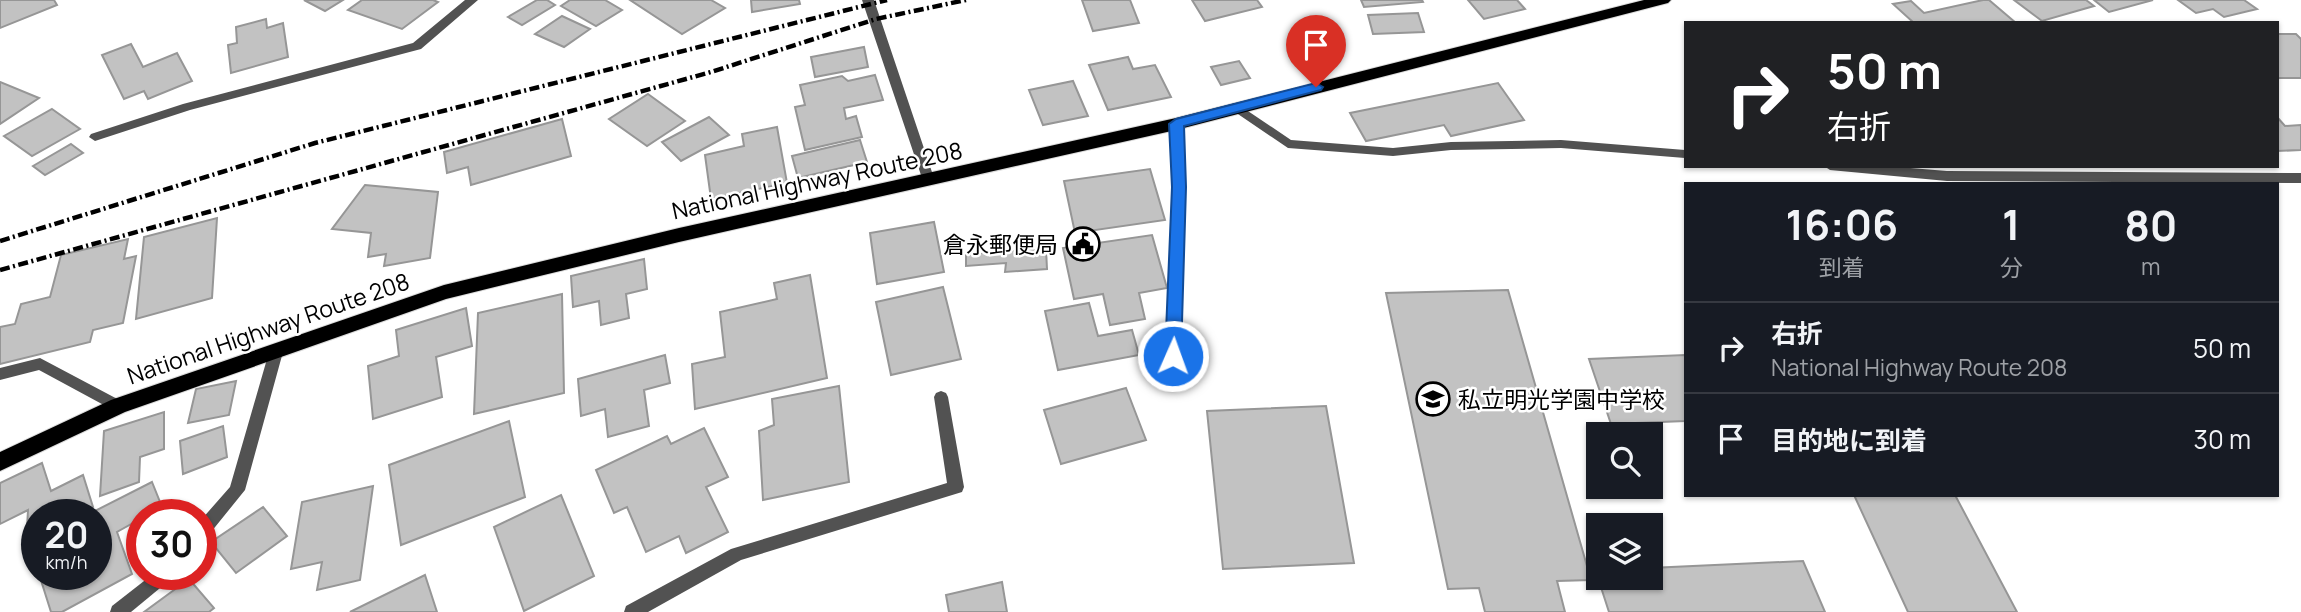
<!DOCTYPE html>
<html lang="ja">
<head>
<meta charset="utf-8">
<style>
	body { margin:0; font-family:Manrope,"Noto Sans JP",sans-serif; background:#20242c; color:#f1f3f6; height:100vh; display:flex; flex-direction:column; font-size:26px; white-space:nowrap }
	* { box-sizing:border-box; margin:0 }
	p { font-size:23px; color:#9ea1a6 }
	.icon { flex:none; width:38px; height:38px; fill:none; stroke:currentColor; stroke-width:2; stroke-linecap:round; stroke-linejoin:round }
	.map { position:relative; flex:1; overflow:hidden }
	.drawer { position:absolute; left:1684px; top:182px; width:595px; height:315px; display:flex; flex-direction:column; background:#171b24; border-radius:0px; box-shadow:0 2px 5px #0004 }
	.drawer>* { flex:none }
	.top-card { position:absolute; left:1684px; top:21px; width:595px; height:147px; border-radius:0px; box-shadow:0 2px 5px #0004; background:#202124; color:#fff; overflow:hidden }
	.controls { position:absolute; left:1586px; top:422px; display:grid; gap:14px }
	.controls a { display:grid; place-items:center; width:77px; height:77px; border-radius:0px; background:#171b24; box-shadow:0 2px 5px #0004; font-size:35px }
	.speed { position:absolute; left:21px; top:499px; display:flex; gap:14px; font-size:35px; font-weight:700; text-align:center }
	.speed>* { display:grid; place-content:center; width:91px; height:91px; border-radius:50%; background:#171b24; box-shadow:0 2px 5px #0004; line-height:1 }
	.speed small { font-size:18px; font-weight:400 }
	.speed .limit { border:10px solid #d22; background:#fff; color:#111 }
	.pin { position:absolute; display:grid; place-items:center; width:60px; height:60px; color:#fff; margin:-72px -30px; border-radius:50% 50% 50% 0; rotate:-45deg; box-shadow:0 0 7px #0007 }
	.pin .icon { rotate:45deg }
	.me { position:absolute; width:77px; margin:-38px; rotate:2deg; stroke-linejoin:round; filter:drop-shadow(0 0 5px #0008) }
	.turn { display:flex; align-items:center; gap:24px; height:147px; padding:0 28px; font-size:32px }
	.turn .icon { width:91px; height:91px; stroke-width:2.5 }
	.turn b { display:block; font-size:49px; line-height:60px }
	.eta { display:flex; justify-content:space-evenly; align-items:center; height:119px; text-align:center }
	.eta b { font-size:42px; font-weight:700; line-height:49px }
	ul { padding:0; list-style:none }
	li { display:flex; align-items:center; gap:21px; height:91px; padding:0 28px; border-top:2px solid #363941 }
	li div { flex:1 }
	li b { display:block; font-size:26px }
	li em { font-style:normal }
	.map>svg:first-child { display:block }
	.building { fill:#c2c2c2; stroke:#969696; stroke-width:2 }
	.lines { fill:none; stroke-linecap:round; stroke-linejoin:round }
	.trunk-casing { stroke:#dbdbdb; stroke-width:2 }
	.minor { fill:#525252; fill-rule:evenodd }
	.tertiary { fill:#525252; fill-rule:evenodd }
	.trunk { fill:#000; fill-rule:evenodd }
	.rail { stroke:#000; stroke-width:4.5; stroke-dasharray:10 3.5 2 3.5; stroke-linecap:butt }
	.route { fill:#1a73e8; stroke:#114b97; stroke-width:2 }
	.labels { text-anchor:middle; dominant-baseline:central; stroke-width:5; stroke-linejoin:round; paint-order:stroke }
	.street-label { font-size:23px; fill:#000; stroke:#fff }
	.poi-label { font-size:23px; fill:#000; stroke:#fff; text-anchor:end }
</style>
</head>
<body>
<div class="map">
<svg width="2301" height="612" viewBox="0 0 2301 612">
	<rect width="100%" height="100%" fill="#fff"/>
	<!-- building -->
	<g class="building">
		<polygon points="0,0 54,0 57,5 0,28"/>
		<polygon points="304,0 343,0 325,11"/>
		<polygon points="362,0 433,0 438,2 402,29 348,10"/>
		<polygon points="537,0 547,0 555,5 522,25 508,17"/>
		<polygon points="570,0 605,0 622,10 596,26 561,6"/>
		<polygon points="630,0 711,0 725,8 682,34"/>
		<polygon points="751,0 799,0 800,4 752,12"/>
		<polygon points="1082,0 1130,0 1139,23 1093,31"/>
		<polygon points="1192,0 1257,0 1262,7 1205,21"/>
		<polygon points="1361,0 1422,0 1423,2 1364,7"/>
		<polygon points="1468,0 1517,0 1525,9 1484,19"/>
		<polygon points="1983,0 1989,0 2016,23 1914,23 1893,4 1911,1 1924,13"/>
		<polygon points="2014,0 2086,0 2094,6 2042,21"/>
		<polygon points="2094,0 2153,0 2109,12"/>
		<polygon points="2178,0 2244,0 2257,9 2224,17 2213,9 2196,13"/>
		<polygon points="1418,13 1424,32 1373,34 1368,15"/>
		<polygon points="562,16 590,29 564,47 535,34"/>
		<polygon points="266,19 267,28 283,23 288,57 231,73 228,45 237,43 236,27"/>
		<polygon points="2277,34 2296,34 2301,39 2301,78 2277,78"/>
		<polygon points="131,44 143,67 177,53 192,81 148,99 144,91 124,99 102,55"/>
		<polygon points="864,47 868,67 815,77 811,57"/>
		<polygon points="1128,57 1133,69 1155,65 1171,97 1108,110 1089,65"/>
		<polygon points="1239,61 1250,78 1221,85 1211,67"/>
		<polygon points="875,75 883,100 844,108 846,119 856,116 862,137 805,150 795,107 805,105 800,85 842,76 848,81"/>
		<polygon points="1073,81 1088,116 1043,125 1029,90"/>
		<polygon points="0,82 39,98 0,124"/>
		<polygon points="1498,83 1524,120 1451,136 1444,125 1366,141 1350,113"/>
		<polygon points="648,94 685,121 647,146 609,119"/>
		<polygon points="52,109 80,129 32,156 4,136"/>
		<polygon points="709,117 729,135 681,161 662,142"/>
		<polygon points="2277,117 2285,126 2301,125 2301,150 2277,151"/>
		<polygon points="562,119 571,156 471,185 468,167 447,173 444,152"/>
		<polygon points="777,127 787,183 711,199 705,155 744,146 742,134"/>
		<polygon points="860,140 867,162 798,178 792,156"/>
		<polygon points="71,144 83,153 45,175 33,166"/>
		<polygon points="1150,169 1165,220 1075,233 1064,181"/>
		<polygon points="365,185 438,192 430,258 384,266 386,254 368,257 371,233 332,229"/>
		<polygon points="217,218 212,298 136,319 144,237"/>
		<polygon points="934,222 944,272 877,284 870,233"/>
		<polygon points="1152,235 1167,288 1139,293 1145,319 1110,325 1103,294 1074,299 1063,248"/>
		<polygon points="128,239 124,259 136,256 123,323 93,330 90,342 0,364 0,327 15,324 21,304 50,297 61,255"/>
		<polygon points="1046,249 1047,269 1005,272 1006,263 966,266 966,254"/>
		<polygon points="644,259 647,289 626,294 629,318 601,325 599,301 573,307 571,276"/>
		<polygon points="810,275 827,378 695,409 692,364 725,357 720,312 777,299 774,283"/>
		<polygon points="943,287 961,359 891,375 876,302"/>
		<polygon points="1508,290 1591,580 1557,581 1565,612 1485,612 1479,588 1448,589 1386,293"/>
		<polygon points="562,294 564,393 474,414 478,313"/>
		<polygon points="1089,303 1098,336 1132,330 1139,355 1058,370 1045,311"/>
		<polygon points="466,308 472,346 436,357 442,397 373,419 368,366 399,356 396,330"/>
		<polygon points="665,355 670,383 644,390 649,426 608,437 605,409 581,416 578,379"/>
		<polygon points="1685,355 1685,421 1611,424 1589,359"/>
		<polygon points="236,381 229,415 188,423 196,389"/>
		<polygon points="839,386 849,482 763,500 759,431 774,425 772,399"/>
		<polygon points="1126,388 1146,440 1061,464 1044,410"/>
		<polygon points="1326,406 1354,563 1223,569 1207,411"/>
		<polygon points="164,412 164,449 140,457 139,482 100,496 104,431"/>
		<polygon points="509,421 525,497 401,545 389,465"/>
		<polygon points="223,426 227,457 183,474 180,441"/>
		<polygon points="704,428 728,477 706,487 728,532 686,553 679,536 646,552 627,507 614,513 596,470 667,436 671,444"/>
		<polygon points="42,463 51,491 83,475 93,507 78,514 37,514 37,523 27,528 28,510 0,524 0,483"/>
		<polygon points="152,482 162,507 142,514 142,518 117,532 132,574 62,612 51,612 39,574 96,574 96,514 89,514"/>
		<polygon points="373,486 360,580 317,590 322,562 291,569 302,502"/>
		<polygon points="561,495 594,576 524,611 494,527"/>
		<polygon points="1854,495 1955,495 2017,612 1908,612"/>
		<polygon points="263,507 287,536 236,573 211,542"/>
		<polygon points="1803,561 1825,612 1609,612 1598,578 1650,578 1650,568"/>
		<polygon points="425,575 437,612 350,612"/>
		<polygon points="189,579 214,608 209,612 144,612"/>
		<polygon points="1002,582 1007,612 949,612 946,595"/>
	</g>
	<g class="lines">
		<defs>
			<polygon id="trunk" points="1644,0 1671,0 1668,3 1176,130 679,242 446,299 125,412 0,471 0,452 111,400 444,285 679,228 1176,118"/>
		</defs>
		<!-- trunk casing -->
		<use href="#trunk" class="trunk-casing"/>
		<!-- minor -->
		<g class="minor">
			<polygon points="465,0 478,0 421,49 190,110 95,141 89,137 91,134 183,104 413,43"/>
			<polygon points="1236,103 1291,140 1393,148 1451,142 1561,140 1685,150 1685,158 1561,148 1451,150 1393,156 1288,148 1232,110 1230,107 1232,104"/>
			<polygon points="1176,120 1182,124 1185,187 1180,356 1178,360 1168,360 1166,356 1173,187 1170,124"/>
			<polygon points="1824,166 1886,166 1947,171 2301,173 2301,183 1947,181 1830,170"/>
			<polygon points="276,346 281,348 283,352 245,490 207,537 201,539 201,520 230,487 269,352 271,348"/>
			<polygon points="40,358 123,402 125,406 123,410 118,412 113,410 39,370 0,380 0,368"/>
			<polygon points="941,391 946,393 948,397 964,487 962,492 741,560 648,612 624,612 626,606 731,549 947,483 934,397 936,393"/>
			<polygon points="153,574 173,574 171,579 131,612 110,612 112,606"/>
		</g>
		<!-- tertiary -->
		<polygon class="tertiary" points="862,0 874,0 935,181 934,184 924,184 923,181"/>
		<!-- trunk -->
		<use href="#trunk" class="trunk"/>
		<!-- rail -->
		<g class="rail">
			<polyline points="0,241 315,143 887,0"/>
			<polyline points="0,270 711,72 876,19 966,0"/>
		</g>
	</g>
	<!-- route -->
	<polygon class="route" points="1316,83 1323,87 1321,90 1184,126 1186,187 1181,356 1179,361 1167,361 1165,356 1172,187 1169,124 1176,119"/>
	<!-- icons -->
	<defs>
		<symbol id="civic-ring" viewBox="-11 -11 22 22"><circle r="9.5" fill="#fff" stroke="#000" stroke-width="1.5"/><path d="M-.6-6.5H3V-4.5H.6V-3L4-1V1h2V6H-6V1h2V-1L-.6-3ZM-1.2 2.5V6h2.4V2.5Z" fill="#000"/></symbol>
		<symbol id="school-ring" viewBox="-11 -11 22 22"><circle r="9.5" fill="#fff" stroke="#000" stroke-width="1.5"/><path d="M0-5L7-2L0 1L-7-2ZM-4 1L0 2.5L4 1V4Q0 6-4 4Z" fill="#000"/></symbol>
	</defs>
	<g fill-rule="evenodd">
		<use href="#civic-ring" x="1064" y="225" width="38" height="38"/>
		<use href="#school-ring" x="1414" y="380" width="38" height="38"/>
	</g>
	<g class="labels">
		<!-- street labels -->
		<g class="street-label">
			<text transform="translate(817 180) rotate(-12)">National Highway Route 208</text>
			<text transform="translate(268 328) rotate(-19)">National Highway Route 208</text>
		</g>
		<!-- poi labels -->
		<g class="poi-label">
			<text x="1058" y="244">倉永郵便局</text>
			<text x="1458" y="399" text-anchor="start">私立明光学園中学校</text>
		</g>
	</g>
</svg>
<div class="controls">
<a><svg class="icon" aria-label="search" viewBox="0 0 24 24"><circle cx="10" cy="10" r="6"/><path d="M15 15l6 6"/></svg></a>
<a><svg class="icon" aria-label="layers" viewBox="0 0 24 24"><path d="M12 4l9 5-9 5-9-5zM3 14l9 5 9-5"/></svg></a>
</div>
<div class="speed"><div>20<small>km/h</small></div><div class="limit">30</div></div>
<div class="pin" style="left:1316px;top:87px;background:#d93025"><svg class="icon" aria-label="arrive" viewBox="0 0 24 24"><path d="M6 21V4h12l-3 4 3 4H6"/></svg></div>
<svg class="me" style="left:1173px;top:356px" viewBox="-20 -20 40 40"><circle r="17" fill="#1a73e8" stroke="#fff" stroke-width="3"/><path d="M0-11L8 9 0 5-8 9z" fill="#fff"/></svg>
<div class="top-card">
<div class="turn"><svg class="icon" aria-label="right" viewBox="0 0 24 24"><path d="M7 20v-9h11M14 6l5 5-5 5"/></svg><div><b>50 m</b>右折</div></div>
</div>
<section class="drawer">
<div class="eta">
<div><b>16:06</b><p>到着</p></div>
<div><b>1</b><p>分</p></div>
<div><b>80</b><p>m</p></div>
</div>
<ul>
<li><svg class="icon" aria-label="right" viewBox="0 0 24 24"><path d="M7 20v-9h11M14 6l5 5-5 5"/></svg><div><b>右折</b><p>National Highway Route 208</p></div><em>50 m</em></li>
<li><svg class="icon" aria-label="arrive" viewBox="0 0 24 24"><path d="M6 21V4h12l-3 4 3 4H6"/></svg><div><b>目的地に到着</b></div><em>30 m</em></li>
</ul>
</section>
</div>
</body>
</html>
